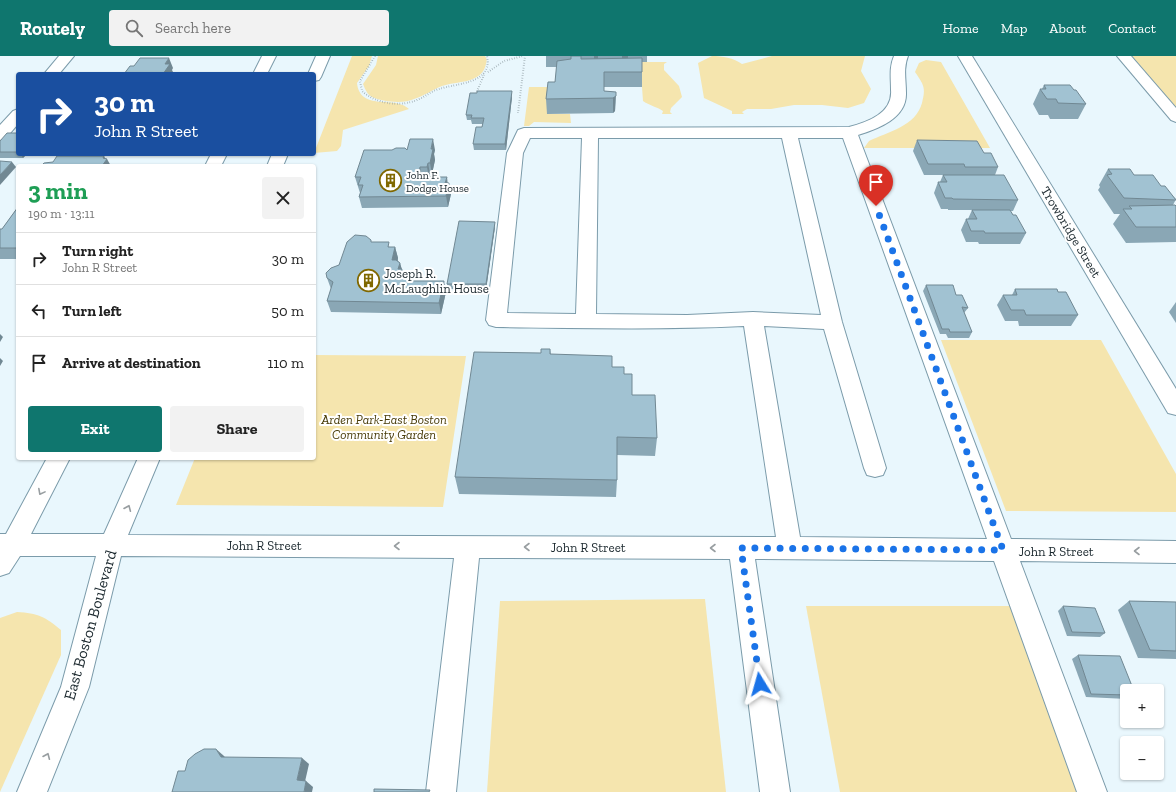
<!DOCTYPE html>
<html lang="en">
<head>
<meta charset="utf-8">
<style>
	body { margin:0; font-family:"Zilla Slab",serif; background:#f2f2f2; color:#222; height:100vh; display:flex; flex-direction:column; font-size:15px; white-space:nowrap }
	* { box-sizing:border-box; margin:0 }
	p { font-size:13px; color:#767676 }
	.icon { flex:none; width:22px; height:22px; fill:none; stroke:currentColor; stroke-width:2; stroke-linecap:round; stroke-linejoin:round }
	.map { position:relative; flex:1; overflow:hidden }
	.sheet { position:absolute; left:16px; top:108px; width:300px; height:296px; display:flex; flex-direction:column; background:#fff; border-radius:4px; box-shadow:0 1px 3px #0004 }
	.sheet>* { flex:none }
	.hud { position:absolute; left:16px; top:16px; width:300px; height:84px; border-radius:4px; box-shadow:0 1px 3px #0004; background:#1a4fa0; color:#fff; overflow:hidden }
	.fabs { position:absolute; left:1120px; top:628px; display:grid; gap:8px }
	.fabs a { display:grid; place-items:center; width:44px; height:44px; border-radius:4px; background:#fff; box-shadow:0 1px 3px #0004; font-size:20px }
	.pin { position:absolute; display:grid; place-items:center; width:34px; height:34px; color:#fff; margin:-41px -17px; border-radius:50% 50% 50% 0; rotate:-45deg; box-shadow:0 0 4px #0007 }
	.pin .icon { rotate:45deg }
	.me { position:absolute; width:44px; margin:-22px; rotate:352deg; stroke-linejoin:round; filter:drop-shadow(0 0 3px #0008) }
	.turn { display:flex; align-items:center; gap:14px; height:84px; padding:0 12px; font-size:18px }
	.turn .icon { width:52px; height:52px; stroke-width:2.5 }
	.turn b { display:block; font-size:28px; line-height:34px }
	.round { display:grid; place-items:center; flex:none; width:42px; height:42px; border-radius:4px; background:#f2f2f2 }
	.headline { display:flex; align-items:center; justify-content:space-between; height:68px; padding:0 12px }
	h1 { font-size:24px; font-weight:800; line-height:30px; color:#1e9e55 }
	.action { display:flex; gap:8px; margin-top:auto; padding:8px 12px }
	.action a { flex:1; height:46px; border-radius:4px; background:#0f766e; color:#fff; font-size:16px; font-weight:800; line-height:46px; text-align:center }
	.action a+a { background:#f2f2f2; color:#222 }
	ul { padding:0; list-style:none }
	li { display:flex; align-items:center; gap:12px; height:52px; padding:0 12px; border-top:1px solid #e0e0e0 }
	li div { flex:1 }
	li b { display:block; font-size:15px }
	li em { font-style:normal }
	header { display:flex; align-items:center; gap:24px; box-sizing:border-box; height:56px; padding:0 20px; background:#0f766e; color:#fff }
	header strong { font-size:19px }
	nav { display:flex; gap:22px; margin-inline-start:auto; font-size:14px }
	.search { width:280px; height:36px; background:#f2f2f2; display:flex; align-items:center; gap:10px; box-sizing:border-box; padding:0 14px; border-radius:4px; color:#767676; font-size:15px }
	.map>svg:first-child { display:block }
	.green { fill:#f5e5ae }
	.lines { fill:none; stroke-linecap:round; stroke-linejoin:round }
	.minor-casing { stroke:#7b9baa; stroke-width:2 }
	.path { stroke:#89979d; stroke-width:2; stroke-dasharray:0.5 2; stroke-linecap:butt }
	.minor { fill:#fff; fill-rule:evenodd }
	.wall { fill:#8aa7b5 }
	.shaded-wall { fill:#718893 }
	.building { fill:#a1c2d2; stroke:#718893 }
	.oneway { stroke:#989ea1 }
	.route { stroke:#1a73e8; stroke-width:7; stroke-dasharray:0 12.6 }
	.labels { text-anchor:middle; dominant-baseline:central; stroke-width:4; stroke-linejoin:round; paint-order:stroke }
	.far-poi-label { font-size:11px; fill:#1b282e; stroke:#fff; text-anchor:start }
	.street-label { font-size:13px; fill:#1b282e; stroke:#fff }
	.poi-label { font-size:13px; fill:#1b282e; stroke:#fff; text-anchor:start }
	.park-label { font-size:13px; font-style:italic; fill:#483b08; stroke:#fff }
	.near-street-label { font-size:16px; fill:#1b282e; stroke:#fff }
</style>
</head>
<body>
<header>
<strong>Routely</strong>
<div class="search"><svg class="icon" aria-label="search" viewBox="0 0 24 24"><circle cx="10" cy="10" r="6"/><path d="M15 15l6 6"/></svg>Search here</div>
<nav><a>Home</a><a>Map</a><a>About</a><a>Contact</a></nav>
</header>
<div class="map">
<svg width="1176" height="736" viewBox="0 0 1176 736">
	<rect width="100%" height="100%" fill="#e9f7fd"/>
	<!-- green -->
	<g class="green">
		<path d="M352,0H372L369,10L357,27C360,56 395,39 409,53L343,74L341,90L337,95L314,97Z"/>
		<path d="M378,0H485C487,3 487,4 486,8C482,28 456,25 442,30C432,34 424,40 414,43C404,48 382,46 372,41C367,38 365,33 363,28L376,9Z"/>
		<path d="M712,0C722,0 734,2 742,8L772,0H865L861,15L871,33L864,47L848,52L822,49H794L771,53H747L742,56L744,58H732V55L704,42L698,7Z"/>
		<polygon points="1132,0 1176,0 1176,52"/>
		<path d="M926,4L941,6L990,92H864L869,85C888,76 916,70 922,47C926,32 924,29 915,16L919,7Z"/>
		<path d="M628,6H667L664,8V14L679,30L682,41L671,52L670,56L672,58H662L663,55C658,51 650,50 643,45L641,17Z"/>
		<polygon points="529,31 553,31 547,58 570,58 571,67 534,66 529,70 524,70"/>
		<polygon points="941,284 1101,284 1176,418 1176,456 1006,455"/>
		<polygon points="314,299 466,300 443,451 176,449 195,402 314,402"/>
		<polygon points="705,543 726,736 487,736 500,545"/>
		<polygon points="806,550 1014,550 1081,736 840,736"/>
		<path d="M17,556C38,557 45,561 61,574V599L0,736V562Z"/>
	</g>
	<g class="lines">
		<defs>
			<g id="minor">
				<polygon points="59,0 74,0 59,18 44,18"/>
				<polygon points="262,0 276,0 267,18 253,18"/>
				<polygon points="316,0 330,0 321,21 319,24 314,25 314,18 308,18"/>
				<path d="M894,0H908C903,13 906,23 906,37C907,62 878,73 858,79L1011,483L1176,485V507L1020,505L1107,736H1077L994,505L755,503L790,736H760L730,503L479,502L456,736H426L454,502L121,500L89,631L47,736H17L61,631L96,500H20L9,517L0,520V478H6L47,402H70L31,478H104L138,402H160L128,479L776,481L744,270C661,274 579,272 496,271L489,269L486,264L507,97L518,74L524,72L849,71C868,66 893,57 891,34C891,21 889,12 894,0ZM530,82H582L576,258L507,257L523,97ZM598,82H782L821,259L753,256L687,259L596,258ZM798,82H843L987,483L800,481L764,270L824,273L864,412L867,419L875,421L883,419L886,412L842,266Z"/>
				<polygon points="958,0 972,0 1176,333 1176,359 1168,357"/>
				<polygon points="1117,0 1131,0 1176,52 1176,66 1171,64"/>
				<polygon points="18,53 18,68 6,82 0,84 0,69 13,55"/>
				<polygon points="211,98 227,98 221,110 205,110"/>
				<polygon points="272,98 288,98 283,110 267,110"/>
			</g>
		</defs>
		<!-- minor casing -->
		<use href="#minor" class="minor-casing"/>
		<!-- path -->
		<g class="path">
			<path d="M375,0L360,25L362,35C376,48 400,51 417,44C425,41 431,35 439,33C457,27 493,28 487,0"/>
			<polyline points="488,16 504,5 523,0"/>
			<polyline points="475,40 484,19"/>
			<polyline points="518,57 525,0"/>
		</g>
		<!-- minor -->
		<use href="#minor" class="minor"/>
	</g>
	<!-- wall -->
	<g class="wall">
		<polygon points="546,0 647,0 647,6 642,6 642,31 604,31 604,35 616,36 615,55 613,57 547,58 546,43 555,26 557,11 546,11"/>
		<polygon points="1044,29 1074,34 1086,48 1078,63 1050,63 1048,59 1039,59 1033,48 1040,33 1042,33"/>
		<polygon points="512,41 506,94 474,94 473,88 482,71 483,68 472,68 471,64 467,64 466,59"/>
		<polygon points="18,77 18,98 27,98 23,102 0,102 0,85"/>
		<polygon points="917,84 984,97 998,111 995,119 1018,144 1013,155 1010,155 1026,177 1020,188 979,188 978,186 966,186 961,174 966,163 968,163 972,154 948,154 948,153 941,153 934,137 938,126 940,126 943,119 924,119 913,95"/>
		<polygon points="407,94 435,94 434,98 435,104 432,118 430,118 430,121 448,127 451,138 448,151 362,152 359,141 360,137 355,121"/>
		<polygon points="72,98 117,98 115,100 73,99"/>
		<polygon points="1108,113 1134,119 1161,130 1176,143 1173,149 1176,150 1176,186 1126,187 1113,168 1120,158 1114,158 1098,134 1100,131 1099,129"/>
		<polygon points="18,151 18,203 0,203 0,173 2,173"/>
		<polygon points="495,171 486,234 448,233 447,228"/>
		<polygon points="371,184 371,186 390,191 395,191 398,202 398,205 400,207 404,222 412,222 413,225 446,236 441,258 331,256 327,245 331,233 327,222 339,209"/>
		<polygon points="926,229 956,239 968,252 964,257 972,276 969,282 948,282 946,278 940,278 923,235"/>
		<polygon points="1015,233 1078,259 1071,270 1019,270 1018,265 1005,265 997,249 1003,239 1012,239"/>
		<polygon points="1176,246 1176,267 1169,256"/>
		<polygon points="550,293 551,299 612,311 624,318 632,339 657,382 655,400 617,399 617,424 616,441 459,438 455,421 541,297"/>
		<polygon points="1129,545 1176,546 1176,603 1138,602 1118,554"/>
		<polygon points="1063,550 1105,577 1100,581 1067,580 1058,555"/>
		<polygon points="1078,599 1127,635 1127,643 1086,641 1072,603"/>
	</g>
	<!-- shaded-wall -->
	<g class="shaded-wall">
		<polygon points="594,0 598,0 598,10 594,12"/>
		<polygon points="622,0 628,0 628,6 622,10"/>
		<polygon points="169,2 173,12 172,14 174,18 163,18 165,8"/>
		<polygon points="512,35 512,41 506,94 505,88"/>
		<polygon points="616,36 615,55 613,57 613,42"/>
		<polygon points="433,83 435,94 434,98 435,104 432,118 430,107 431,93"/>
		<polygon points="21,98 27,98 23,102"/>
		<polygon points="104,100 106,104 107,103 111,110 102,110 103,102"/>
		<polygon points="12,106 16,111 0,129 0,119"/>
		<polygon points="428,107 430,118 429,122 427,111"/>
		<polygon points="420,111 423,128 419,117"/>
		<polygon points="447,121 448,130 449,127 451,138 448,151 446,140 445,127"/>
		<polygon points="495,166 495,171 486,234 486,228"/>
		<polygon points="395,191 398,202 395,215 392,204"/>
		<polygon points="400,207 405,224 400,222 398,213"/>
		<polygon points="444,225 446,236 441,258 439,247"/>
		<polygon points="0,278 3,281 0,286"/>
		<polygon points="0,302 3,305 0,310"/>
		<polygon points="216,693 224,700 230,708 221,701"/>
		<polygon points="302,702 309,708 304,730 297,724"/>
		<polygon points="306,725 313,731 312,736 304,736"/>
	</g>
	<!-- building -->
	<g class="building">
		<polygon points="571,0 581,0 581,3 642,2 642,16 604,16 604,35 616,36 616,40 613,42 546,43 548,26 555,26 557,5 571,3"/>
		<polygon points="140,2 169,2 165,8 170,8 163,18 124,18 130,10 134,10"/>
		<polygon points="1044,29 1070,29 1074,34 1076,34 1086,48 1058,47 1056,43 1047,43 1040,33 1046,33"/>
		<polygon points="477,35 512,35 505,88 473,88 476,71 482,71 484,62 471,62 472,59 466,59 470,37 477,37"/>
		<polygon points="7,77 18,77 18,96 0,96 0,85"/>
		<polygon points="410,83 433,83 431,93 433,93 430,107 428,107 427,111 420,111 419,117 421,117 420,121 447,121 445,127 449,127 446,140 359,141 363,129 358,129 361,121 355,121 364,94 392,94 396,92 405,92 407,94"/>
		<polygon points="917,84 977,85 984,97 991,97 998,111 965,111 964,108 928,108"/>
		<polygon points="57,100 104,100 103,102 107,103 102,110 41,110 44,107 53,106"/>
		<polygon points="0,105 12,106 0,119"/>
		<polygon points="1108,113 1130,113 1134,119 1153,119 1161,130 1165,130 1176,144 1124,142 1107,119 1112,118"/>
		<polygon points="943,119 1004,119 1018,144 953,143 952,142 945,142 938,126 947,126"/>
		<polygon points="1175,149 1176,150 1176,171 1136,171 1123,153 1132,153 1129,150"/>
		<polygon points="18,151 18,192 0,192 0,173 2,173"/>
		<polygon points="972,154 1010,154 1013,159 1016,159 1026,177 985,177 984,175 971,175 966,163 977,163"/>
		<polygon points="459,165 495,166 486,228 447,228"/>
		<polygon points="355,179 366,180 371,184 371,186 389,186 388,191 395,191 392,204 396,204 400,207 398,213 402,213 400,222 412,222 412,225 444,225 439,247 327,245 333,226 327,222 326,217 331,212 339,209 347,186"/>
		<polygon points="926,229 953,229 956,239 962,239 968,252 962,251 972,276 950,276 949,273 942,273"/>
		<polygon points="1015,233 1057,233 1058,236 1066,236 1078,259 1026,259 1024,254 1011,254 1003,239 1017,239"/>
		<polygon points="541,293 550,293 550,298 612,300 612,311 624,311 624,318 632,318 632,339 655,339 657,382 617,381 617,424 455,421 474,296 541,297"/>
		<polygon points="1129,545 1176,546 1176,595 1150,594"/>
		<polygon points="1063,550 1095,552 1105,577 1072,576"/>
		<polygon points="1078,599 1120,600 1134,635 1127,635 1127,639 1091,638"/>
		<polygon points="204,693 216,693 221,701 302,702 297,724 306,725 304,736 172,736 178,715 185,715 188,704 195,698"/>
		<polygon points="374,733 430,734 429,736 374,736"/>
	</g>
	<!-- one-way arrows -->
	<defs><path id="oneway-chevron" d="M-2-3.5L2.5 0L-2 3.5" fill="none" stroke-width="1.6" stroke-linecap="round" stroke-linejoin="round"/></defs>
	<g class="oneway">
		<use href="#oneway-chevron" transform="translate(41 436) rotate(118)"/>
		<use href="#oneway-chevron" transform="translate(128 452) rotate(-67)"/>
		<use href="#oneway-chevron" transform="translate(397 490) rotate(-180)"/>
		<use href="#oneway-chevron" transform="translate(527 491) rotate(-180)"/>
		<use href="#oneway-chevron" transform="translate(713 492) rotate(-180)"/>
		<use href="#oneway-chevron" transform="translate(1137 495) rotate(-180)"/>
		<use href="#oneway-chevron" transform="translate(47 700) rotate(-67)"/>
	</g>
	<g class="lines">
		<!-- route -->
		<polyline class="route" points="760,628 741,492 1003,494 876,150"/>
	</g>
	<!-- icons -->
	<defs>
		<symbol id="building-ring" viewBox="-11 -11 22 22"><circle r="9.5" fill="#fff" stroke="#806800" stroke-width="1.5"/><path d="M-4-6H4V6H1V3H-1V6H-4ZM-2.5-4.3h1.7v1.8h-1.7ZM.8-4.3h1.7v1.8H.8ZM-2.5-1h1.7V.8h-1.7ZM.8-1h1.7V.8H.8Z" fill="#806800"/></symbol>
	</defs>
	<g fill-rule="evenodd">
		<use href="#building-ring" x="378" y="112" width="25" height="25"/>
		<use href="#building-ring" x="356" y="212" width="25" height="25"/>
	</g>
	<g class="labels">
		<!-- far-poi labels -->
		<g class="far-poi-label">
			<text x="406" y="119">John F.<tspan x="406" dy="13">Dodge House</tspan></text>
		</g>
		<!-- street labels -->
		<g class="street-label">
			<text transform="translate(1071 176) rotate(59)">Trowbridge Street</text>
			<text x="264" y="489">John R Street</text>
			<text x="588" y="491">John R Street</text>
			<text x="1056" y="495">John R Street</text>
		</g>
		<!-- poi labels -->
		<g class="poi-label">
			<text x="384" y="217">Joseph R.<tspan x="384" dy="15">McLaughlin House</tspan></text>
		</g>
		<!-- park labels -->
		<g class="park-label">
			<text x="384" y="363">Arden Park-East Boston<tspan x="384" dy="15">Community Garden</tspan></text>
		</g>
		<!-- near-street labels -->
		<g class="near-street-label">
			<text transform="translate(90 569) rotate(-74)">East Boston Boulevard</text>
		</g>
	</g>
</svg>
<div class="fabs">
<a>+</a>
<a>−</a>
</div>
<div class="pin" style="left:876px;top:150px;background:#d93025"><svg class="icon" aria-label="arrive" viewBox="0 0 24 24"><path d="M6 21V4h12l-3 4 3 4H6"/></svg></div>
<svg class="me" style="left:760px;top:628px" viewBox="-20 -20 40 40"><path d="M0-17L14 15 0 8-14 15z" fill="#1a73e8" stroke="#fff" stroke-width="4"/></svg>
<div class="hud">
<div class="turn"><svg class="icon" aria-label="right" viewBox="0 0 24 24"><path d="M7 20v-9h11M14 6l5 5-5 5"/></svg><div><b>30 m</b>John R Street</div></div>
</div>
<section class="sheet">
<div class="headline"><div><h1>3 min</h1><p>190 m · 13:11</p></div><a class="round"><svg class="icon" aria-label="close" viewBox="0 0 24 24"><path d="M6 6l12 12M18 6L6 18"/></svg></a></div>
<ul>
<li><svg class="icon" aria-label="right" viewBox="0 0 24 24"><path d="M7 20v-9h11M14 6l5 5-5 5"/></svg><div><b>Turn right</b><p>John R Street</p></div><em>30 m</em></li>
<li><svg class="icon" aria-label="left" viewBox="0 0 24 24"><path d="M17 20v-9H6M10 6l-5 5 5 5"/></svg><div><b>Turn left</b></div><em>50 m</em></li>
<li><svg class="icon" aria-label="arrive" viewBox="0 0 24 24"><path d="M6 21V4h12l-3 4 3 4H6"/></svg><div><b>Arrive at destination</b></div><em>110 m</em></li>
</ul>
<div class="action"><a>Exit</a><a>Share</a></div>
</section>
</div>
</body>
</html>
